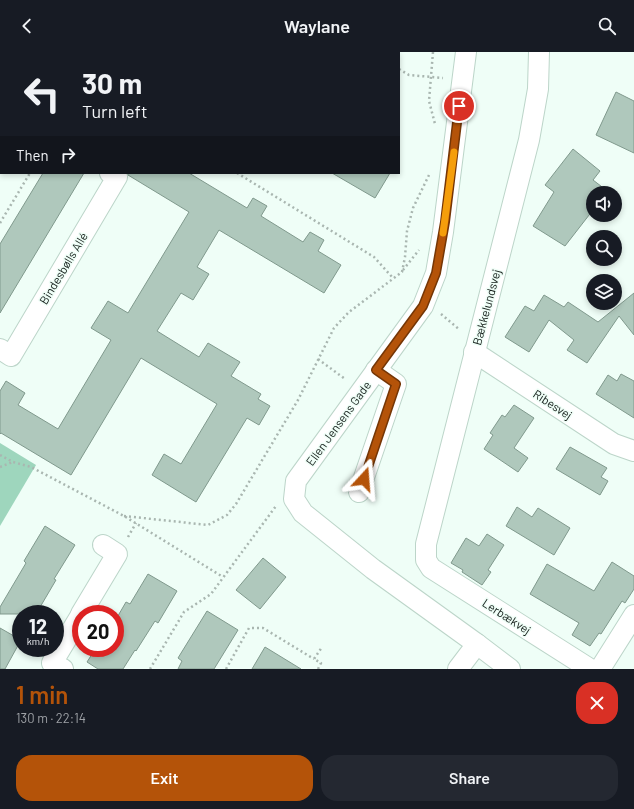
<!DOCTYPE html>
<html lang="en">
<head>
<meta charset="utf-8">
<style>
	body { margin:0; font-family:Barlow,sans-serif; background:#242831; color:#f1f3f6; height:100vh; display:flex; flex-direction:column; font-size:15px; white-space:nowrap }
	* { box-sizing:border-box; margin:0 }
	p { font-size:13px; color:#9ea1a6 }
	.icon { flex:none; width:22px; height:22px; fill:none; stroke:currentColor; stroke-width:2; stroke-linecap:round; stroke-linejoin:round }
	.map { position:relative; height:617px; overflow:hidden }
	.side { display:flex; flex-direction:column; background:#171b24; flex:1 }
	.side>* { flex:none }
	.banner { position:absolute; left:0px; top:0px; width:400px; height:122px; box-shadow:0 2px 6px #0003; background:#171b24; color:#f1f3f6; overflow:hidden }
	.buttons { position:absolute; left:586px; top:134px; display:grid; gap:8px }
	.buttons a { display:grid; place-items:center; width:36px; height:36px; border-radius:50%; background:#171b24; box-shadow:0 2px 6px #0003; font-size:20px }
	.speed { position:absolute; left:12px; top:553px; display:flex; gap:8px; font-size:20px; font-weight:700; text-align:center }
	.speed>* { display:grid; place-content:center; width:52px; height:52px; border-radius:50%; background:#171b24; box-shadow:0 2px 6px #0003; line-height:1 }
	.speed small { font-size:10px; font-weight:400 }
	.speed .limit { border:6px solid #d22; background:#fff; color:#111 }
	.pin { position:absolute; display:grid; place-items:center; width:34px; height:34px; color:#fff; margin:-17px; border:2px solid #fff; border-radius:50%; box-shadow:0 1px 4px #0007 }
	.me { position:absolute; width:44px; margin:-22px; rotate:19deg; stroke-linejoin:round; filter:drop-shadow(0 0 3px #0008) }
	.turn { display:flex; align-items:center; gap:14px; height:84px; padding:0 16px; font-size:18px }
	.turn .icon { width:52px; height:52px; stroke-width:2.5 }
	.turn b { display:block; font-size:28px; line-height:34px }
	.then { display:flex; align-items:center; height:38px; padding:0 16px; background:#0003; gap:8px; font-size:15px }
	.round { display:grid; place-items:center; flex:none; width:42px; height:42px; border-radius:16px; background:#242831 }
	.overview { display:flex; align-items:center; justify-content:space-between; height:68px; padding:0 16px }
	h1 { font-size:24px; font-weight:600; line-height:30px; color:#b45309 }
	.button { display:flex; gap:8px; margin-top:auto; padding:8px 16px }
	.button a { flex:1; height:46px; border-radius:16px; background:#b45309; color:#fff; font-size:16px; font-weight:600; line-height:46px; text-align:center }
	.button a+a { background:#242831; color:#f1f3f6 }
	header { display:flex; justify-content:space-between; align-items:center; height:52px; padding:0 16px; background:#171b24; font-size:18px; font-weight:600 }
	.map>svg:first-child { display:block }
	.green { fill:#9ed6bd }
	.building { fill:#afc8bc; stroke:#80998d }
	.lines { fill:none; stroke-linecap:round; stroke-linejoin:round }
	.minor-casing { stroke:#bcd5c9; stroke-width:22 }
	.path { stroke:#a9b6b0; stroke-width:2.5; stroke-dasharray:2 3; stroke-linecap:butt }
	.minor { stroke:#fff; stroke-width:20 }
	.route-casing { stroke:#753606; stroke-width:10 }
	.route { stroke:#b45309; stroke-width:7 }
	.slow { stroke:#f59e0b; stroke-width:7 }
	.labels { text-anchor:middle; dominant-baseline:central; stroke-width:3; stroke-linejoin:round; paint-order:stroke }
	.street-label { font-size:12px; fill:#161f1b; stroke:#effef7 }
</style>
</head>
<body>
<header><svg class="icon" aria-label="back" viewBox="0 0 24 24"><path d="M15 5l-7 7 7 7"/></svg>Waylane<svg class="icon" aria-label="search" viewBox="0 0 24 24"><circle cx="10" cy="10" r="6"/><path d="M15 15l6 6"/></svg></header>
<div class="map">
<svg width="634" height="617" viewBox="0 0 634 617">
	<rect width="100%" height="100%" fill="#effef7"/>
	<!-- green -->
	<polygon class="green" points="0,391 36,413 0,474"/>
	<!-- building -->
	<g class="building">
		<polygon points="616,40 634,49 634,101 596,83"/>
		<polygon points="573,97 600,119 593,128 610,141 593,141 593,158 565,194 533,174 554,140 545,133"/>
		<polygon points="43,121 84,121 0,261 0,192"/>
		<polygon points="127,121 189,121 247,156 253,146 267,154 261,164 303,190 310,180 324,188 318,199 341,213 324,241 219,178 197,215 209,222 193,248 181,241 157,279 199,305 208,291 240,310 231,324 261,342 258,347 270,354 259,373 247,366 196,450 152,423 164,402 181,412 217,352 141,306 71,423 1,381 0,382 0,339 6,329 25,341 18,353 58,377 111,288 91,276 108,249 128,261 189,160 128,123"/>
		<polygon points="332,121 390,121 375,146"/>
		<polygon points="634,241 634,283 619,264 587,311 567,298 574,288 549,268 529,300 505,285 525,254 534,259 544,243 564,255 568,250 598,270"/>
		<polygon points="621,322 634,329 634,366 596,342 608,323 617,329"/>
		<polygon points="514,353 534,366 514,396 528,406 518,420 484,397 493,383 490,381 502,363 505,365"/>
		<polygon points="570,395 607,416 601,425 608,429 600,443 556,417"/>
		<polygon points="517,455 532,465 538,456 570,476 554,503 506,474"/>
		<polygon points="45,474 75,493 54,527 56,528 36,562 0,562 0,555 26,511 24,509"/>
		<polygon points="487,482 504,493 488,518 491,520 482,533 462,520 463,518 451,511 466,486 479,494"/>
		<polygon points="263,506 286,525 260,557 236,538"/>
		<polygon points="612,510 634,524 634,537 625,551 622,549 601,582 599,581 590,594 572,583 579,571 530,542 547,512 594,539"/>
		<polygon points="148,522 177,539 158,571 155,569 136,599 135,598 123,617 98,617 87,610 96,596 115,596 115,569 126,550 130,552"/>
		<polygon points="207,559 238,578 214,617 178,617 182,609 178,606"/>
		<polygon points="0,576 21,588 5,617 0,617"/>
		<polygon points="265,595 301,617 252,617"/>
	</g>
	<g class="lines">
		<defs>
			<g id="minor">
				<polyline points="539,0 538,37 529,88 426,492 426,508 431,516 590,617"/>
				<polyline points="75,1 76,0"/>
				<polyline points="294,1 295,0"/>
				<polyline points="0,53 1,54"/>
				<polyline points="0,297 11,304 117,125 110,121"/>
				<polyline points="474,300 614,392 634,399"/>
				<polyline points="359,440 396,332 376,318"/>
				<polyline points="81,562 117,502 103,493"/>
				<polyline points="477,592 510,617"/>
				<polyline points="63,617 52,611 81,563"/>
				<polyline points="458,617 477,592 373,517 303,461 294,447 296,429 423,254 436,221 443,180 466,0"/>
				<polyline points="600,617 634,563"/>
			</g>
		</defs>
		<!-- minor casing -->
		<use href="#minor" class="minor-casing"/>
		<!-- path -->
		<g class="path">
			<polyline points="369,0 371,1"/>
			<polyline points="433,0 429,49 435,72"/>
			<polyline points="346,1 346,0"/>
			<polyline points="399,17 409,23 443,26"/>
			<polyline points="237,121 374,205 393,226"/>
			<polyline points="0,171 30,121"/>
			<polyline points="403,218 419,198"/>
			<polyline points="441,262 460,278"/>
			<polyline points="318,307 345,327"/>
			<polyline points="0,403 13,410 31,415 124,464 223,525"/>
			<polyline points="0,415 13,410"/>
			<polyline points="124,464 208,473 227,463 236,452 298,348 334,276 349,260 402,220 405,205 407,179 413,156 429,123"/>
			<polyline points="128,485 136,471"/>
			<polyline points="150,617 184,560 211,542 276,454"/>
			<polyline points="226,617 249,576 263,576 314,607"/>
			<polyline points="318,617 321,611 314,607 322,595"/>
		</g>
		<!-- minor -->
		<use href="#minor" class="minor"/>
	</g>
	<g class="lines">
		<defs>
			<polyline id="route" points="364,427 396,332 376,318 423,254 436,221 445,170 459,54"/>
		</defs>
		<!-- route casing -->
		<use href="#route" class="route-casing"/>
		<!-- route -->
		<use href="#route" class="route"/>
		<!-- slow -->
		<polyline class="slow" points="443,181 454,100"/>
	</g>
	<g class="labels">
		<!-- street labels -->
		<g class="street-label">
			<text transform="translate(63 216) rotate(-59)">Bindesbølls Allé</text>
			<text transform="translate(486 255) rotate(-75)">Bækkelundsvej</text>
			<text transform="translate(553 352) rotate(33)">Ribesvej</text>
			<text transform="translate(338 371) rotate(-54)">Ellen Jensens Gade</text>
			<text transform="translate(507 564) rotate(33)">Lerbækvej</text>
		</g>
	</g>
</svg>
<div class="buttons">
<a><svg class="icon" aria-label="sound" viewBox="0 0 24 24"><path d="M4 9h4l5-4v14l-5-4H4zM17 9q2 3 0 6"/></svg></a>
<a><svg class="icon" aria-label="search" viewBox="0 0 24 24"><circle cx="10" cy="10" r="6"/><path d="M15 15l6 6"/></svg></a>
<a><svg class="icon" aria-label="layers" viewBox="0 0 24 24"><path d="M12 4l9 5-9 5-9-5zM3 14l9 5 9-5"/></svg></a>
</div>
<div class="speed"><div>12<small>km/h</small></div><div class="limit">20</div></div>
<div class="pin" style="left:459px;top:54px;background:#d93025"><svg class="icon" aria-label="arrive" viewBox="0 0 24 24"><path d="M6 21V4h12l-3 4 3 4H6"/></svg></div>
<svg class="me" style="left:364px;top:427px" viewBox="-20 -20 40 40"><path d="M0-17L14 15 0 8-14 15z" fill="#b45309" stroke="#fff" stroke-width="4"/></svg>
<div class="banner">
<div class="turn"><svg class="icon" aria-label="left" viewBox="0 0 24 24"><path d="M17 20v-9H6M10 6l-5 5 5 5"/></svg><div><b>30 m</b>Turn left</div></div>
<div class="then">Then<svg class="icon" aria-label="right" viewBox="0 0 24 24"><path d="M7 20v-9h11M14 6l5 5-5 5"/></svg></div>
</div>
</div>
<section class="side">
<div class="overview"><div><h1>1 min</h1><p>130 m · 22:14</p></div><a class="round" style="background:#d93025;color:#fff"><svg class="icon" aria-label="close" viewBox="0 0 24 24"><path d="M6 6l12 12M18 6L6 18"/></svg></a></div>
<div class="button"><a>Exit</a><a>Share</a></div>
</section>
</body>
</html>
